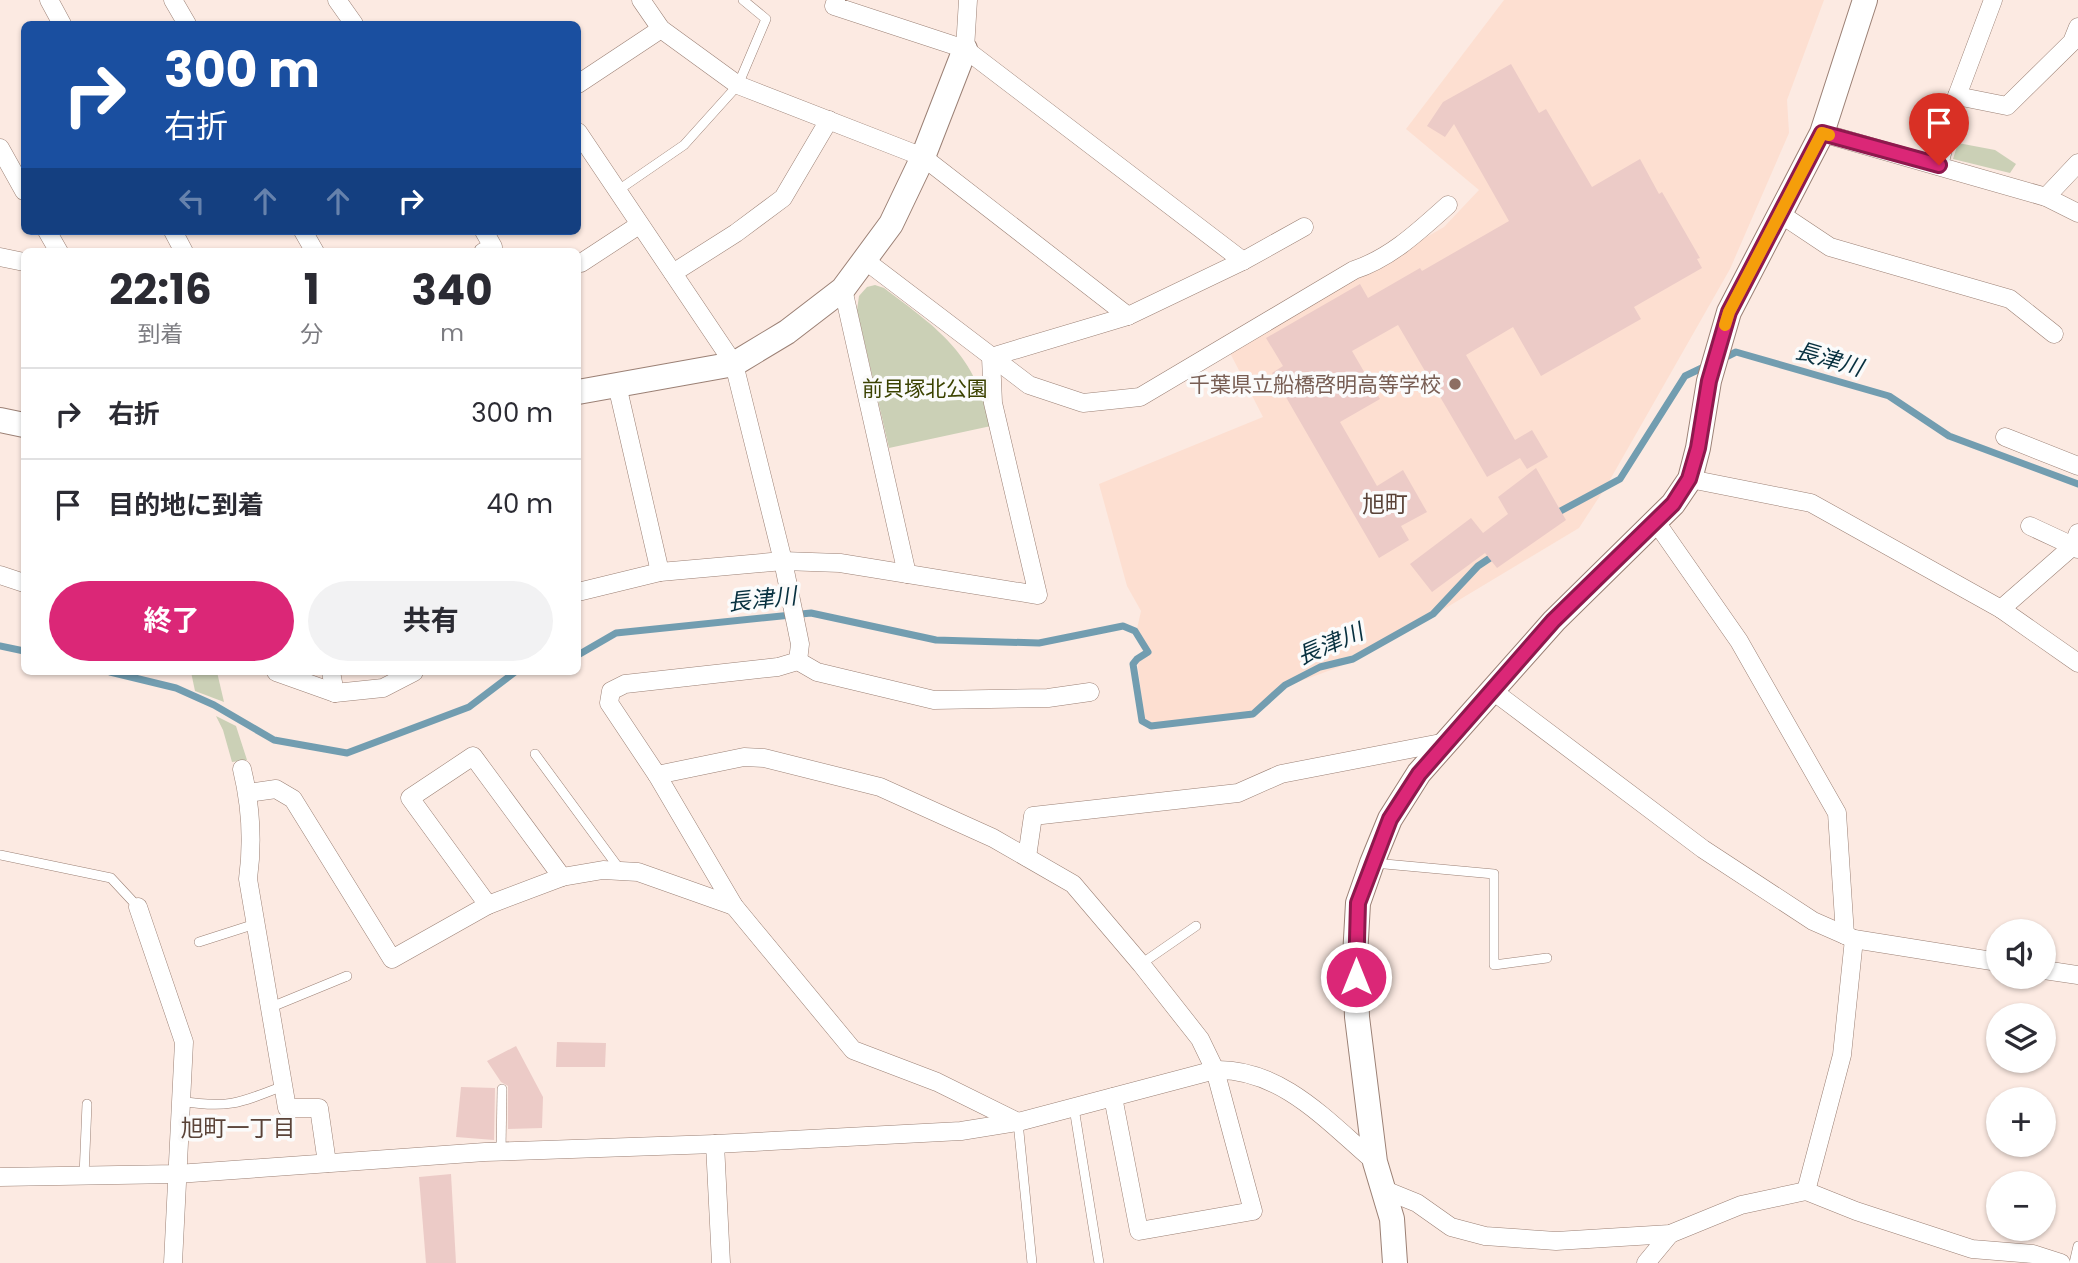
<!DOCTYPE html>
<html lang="ja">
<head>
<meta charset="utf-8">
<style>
	body { margin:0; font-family:Poppins,"Noto Sans JP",sans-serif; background:#f2f2f3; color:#2b2b33; height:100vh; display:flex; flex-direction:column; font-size:26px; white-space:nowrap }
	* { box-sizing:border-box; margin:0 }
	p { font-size:23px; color:#7c7c81 }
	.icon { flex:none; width:38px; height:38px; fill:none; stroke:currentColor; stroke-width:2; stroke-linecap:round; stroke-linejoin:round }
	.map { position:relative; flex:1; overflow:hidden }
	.sheet { position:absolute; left:21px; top:248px; width:560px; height:427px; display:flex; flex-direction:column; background:#fff; border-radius:10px; box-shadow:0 2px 5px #0004 }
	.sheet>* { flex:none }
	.top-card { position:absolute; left:21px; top:21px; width:560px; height:214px; border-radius:10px; box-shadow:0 2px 5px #0004; background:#1a4fa0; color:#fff; overflow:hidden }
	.controls { position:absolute; left:1986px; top:919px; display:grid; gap:14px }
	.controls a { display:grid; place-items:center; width:70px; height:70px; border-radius:50%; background:#fff; box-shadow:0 2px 5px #0004; font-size:35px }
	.pin { position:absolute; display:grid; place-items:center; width:60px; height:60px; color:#fff; margin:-72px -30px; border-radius:50% 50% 50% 0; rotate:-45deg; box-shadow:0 0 7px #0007 }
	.pin .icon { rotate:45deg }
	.me { position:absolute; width:77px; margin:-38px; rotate:0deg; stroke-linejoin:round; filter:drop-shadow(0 0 5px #0008) }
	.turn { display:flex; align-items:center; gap:24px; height:147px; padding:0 28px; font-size:32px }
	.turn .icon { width:91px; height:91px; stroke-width:2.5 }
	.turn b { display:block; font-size:49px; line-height:60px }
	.lanes { display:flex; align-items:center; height:66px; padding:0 28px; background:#0003; justify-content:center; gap:35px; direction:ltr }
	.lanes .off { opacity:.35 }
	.eta { display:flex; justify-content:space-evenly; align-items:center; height:119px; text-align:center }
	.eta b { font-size:42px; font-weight:700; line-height:49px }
	.action { display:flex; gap:14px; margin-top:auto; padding:14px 28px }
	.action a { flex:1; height:80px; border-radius:42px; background:#db2777; color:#fff; font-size:28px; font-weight:700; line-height:80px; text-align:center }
	.action a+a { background:#f2f2f3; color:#2b2b33 }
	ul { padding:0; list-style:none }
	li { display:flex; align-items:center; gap:21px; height:91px; padding:0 28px; border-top:2px solid #e1e1e2 }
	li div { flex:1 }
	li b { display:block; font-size:26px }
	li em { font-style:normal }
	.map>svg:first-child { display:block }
	.built { fill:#fddfd1 }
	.green { fill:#cbd0b6 }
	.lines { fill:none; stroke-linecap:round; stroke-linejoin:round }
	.stream { stroke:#729db0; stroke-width:7 }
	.building { fill:#eccbc7 }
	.lane-casing { stroke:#9b8075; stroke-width:10 }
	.street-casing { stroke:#9b8075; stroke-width:19 }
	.secondary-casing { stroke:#9b8075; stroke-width:26 }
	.lane { stroke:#fff; stroke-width:9 }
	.street { stroke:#fff; stroke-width:18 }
	.secondary { stroke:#fff; stroke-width:24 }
	.route-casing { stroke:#8e194d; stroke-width:18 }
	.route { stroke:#db2777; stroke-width:12 }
	.slow { stroke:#f59e0b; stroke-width:12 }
	.education-dot { fill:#8d6e63; stroke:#fbfbfb; stroke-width:2.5 }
	.labels { text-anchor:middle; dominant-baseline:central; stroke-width:7; stroke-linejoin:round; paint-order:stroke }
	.education-label { font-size:21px; fill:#785e54; stroke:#fbfbfb; text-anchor:end }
	.park-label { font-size:21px; fill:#3b4200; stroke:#fbfbfb }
	.water-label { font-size:23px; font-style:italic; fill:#07303f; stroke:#fbfbfb }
	.neighbourhood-label { font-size:23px; fill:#5a4338; stroke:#fbfbfb }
</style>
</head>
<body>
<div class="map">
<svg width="2078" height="1263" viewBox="0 0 2078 1263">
	<rect width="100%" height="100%" fill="#fceae2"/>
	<!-- built -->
	<polygon class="built" points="1504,0 1824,0 1787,100 1789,133 1730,269 1607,485 1579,528 1399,636 1339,667 1284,687 1250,719 1241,713 1152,723 1144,719 1138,667 1139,661 1150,653 1137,629 1141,611 1127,586 1099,484 1263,417 1229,351 1444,227 1479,190 1406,129"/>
	<!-- green -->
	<g class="green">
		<polygon points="1958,143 1995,150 2016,164 2010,173 1953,159"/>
		<path d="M875,285L884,288C940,330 975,354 991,426L889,448L857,310L859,296L867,287Z"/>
		<polygon points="191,672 217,672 224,702 195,691"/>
		<polygon points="216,716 236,726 247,760 232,762 223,730"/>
	</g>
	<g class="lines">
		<!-- stream -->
		<g class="stream">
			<polyline points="1720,360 1736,352 1889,396 1949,436 2078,484"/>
			<polyline points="1555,514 1620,479 1685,376 1706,366"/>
			<polyline points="0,646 24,651"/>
			<polyline points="578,655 616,633 811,613 936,640 1039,643 1123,626 1135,631 1148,652 1137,659 1133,664 1142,721 1151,726 1253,714 1285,685 1320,667 1353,659 1433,614 1478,566 1496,554"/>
			<polyline points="110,672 176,688 214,705 274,740 347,753 469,707 515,672"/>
		</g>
	</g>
	<!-- building -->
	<g class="building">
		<polygon points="1511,64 1539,113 1546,109 1592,187 1640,159 1659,194 1662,192 1700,258 1697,259 1702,268 1634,307 1641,319 1541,376 1513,327 1466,355 1515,440 1532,430 1548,457 1527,469 1520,458 1487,477 1398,325 1352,351 1380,399 1340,422 1377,486 1403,470 1427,512 1401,526 1409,540 1379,558 1272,373 1283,366 1266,338 1360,284 1368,298 1420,268 1422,271 1509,221 1454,124 1445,137 1427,126 1443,102"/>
		<polygon points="1536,468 1566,520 1497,568 1485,553 1432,592 1410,564 1471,518 1483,533 1508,514 1498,497"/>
		<polygon points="557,1042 606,1043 605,1067 556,1067"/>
		<polygon points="516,1046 543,1097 542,1128 508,1129 508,1086 501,1082 487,1061"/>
		<polygon points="461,1087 495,1088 494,1140 456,1137"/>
		<polygon points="451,1174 456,1263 426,1263 419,1177"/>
	</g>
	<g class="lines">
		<defs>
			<g id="lane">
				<polyline points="617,191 684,145 738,85 766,19 743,0"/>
				<polyline points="535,754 621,871"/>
				<polyline points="0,855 111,878 138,907"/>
				<polyline points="1374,863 1494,874 1494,965 1547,958"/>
				<polyline points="199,942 255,924"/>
				<polyline points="1141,964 1196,926"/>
				<polyline points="269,1008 347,976"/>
				<path d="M181,1101C227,1109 240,1103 283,1086"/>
				<polyline points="1074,1108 1099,1263"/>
				<polyline points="1018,1122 1032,1263"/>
				<polyline points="501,1151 502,1089"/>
				<polyline points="84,1176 87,1104"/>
				<polyline points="2074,1263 2078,1246"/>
			</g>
			<g id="street">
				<polyline points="49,0 62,24"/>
				<polyline points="173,0 187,24"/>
				<polyline points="337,0 354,24"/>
				<polyline points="641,0 661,29 738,85 923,157 1128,316"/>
				<polyline points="836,0 834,6 965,49 1243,261"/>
				<polyline points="965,49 968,0"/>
				<polyline points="578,84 661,29"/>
				<polyline points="1957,96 2007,106 2072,42 2078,27"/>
				<polyline points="578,132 734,364 783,561 800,644 798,661 778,667 625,684 611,691 609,703 657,775 734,906 853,1050 937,1082 1018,1122"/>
				<polyline points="1822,133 2046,197 2078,213"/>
				<polyline points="0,148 24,191"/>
				<polyline points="1939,165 1957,96 1993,0"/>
				<polyline points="2046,197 2078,163"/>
				<polyline points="1779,213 1830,247 2010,299 2054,334"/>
				<polyline points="47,231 59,252"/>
				<polyline points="173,231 184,252"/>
				<polyline points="303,231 315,252"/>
				<polyline points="483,252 493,247 484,231"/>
				<polyline points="0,257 24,262"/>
				<path d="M866,261L1029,385L1083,403L1140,397L1354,270C1391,258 1420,230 1448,205"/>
				<polyline points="581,263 639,225"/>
				<polyline points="673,273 736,233 783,198 829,120"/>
				<polyline points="843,289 907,574"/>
				<polyline points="617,385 660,572"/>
				<polyline points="2005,437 2078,466"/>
				<polyline points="1690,479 1811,503 2001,609 2073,546 2078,549"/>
				<polyline points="1656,522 1739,641 1837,813 1845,935"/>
				<polyline points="2030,526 2073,546 2078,533"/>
				<polyline points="0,575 24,583"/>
				<polyline points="578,592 660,572 783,561 840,563 1038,595 993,403 991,357 1128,316 1243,261 1304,227"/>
				<polyline points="2001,609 2078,663"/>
				<polyline points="798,661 817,672 934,700 1048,698 1090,692"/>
				<polyline points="276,672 335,693 383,688 414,672"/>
				<polyline points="331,672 335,693"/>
				<polyline points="1493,691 1703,849 1813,921 1854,939 1998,962"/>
				<path d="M242,769C251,806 253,842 248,879L287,1108H319L327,1163"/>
				<polyline points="657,775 744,757 764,758 880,787 993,838 1073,884 1141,964 1200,1039 1215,1070 1253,1211 1139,1231 1113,1097"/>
				<polyline points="248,793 276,789 293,799 392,959 488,905 562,877 603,870 638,872 734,906"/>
				<polyline points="1027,857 1033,816 1238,793 1281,774 1446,742"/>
				<polyline points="488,905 410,798 473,756 562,877"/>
				<polyline points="138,907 184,1042 173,1263"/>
				<polyline points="2044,970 2078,975"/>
				<polyline points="715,1144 721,1263"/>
				<path d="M0,1177L177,1174L485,1152L715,1144L961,1131L1018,1122L1215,1070C1281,1068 1328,1122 1375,1162"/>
				<polyline points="1385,1190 1417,1203 1451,1227 1485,1236 1556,1241 1670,1234 1741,1205 1806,1191 1856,1211 1972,1249 2033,1254 2061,1263"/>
				<polyline points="1806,1191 1842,1055 1854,939"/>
				<polyline points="1646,1263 1670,1234"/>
			</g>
			<g id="secondary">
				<polyline points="578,392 734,364 787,332 843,289 891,224 923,157 965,49"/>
				<polyline points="0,420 24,425"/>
				<polyline points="1395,1263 1392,1219 1375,1162 1357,1017 1355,957 1358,903 1372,863 1390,819 1419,773 1554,621 1673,504 1690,479 1698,448 1709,381 1729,312 1822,133 1865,0"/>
			</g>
		</defs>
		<!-- lane casing -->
		<use href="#lane" class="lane-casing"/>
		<!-- street casing -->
		<use href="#street" class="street-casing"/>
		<!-- secondary casing -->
		<use href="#secondary" class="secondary-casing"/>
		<!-- lane -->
		<use href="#lane" class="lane"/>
		<!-- street -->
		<use href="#street" class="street"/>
		<!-- secondary -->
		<use href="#secondary" class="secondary"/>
	</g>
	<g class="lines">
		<defs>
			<polyline id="route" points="1356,977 1358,903 1390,819 1419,774 1553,621 1673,504 1689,479 1698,448 1709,381 1729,312 1822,133 1939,165"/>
		</defs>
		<!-- route casing -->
		<use href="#route" class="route-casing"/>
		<!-- route -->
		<use href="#route" class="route"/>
		<!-- slow -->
		<polyline class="slow" points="1725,325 1729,312 1822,133 1829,135"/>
	</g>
	<!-- markers -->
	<circle class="education-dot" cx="1455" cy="384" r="7"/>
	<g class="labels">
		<!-- education labels -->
		<g class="education-label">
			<text x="1441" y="384">千葉県立船橋啓明高等学校</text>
		</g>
		<!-- park labels -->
		<g class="park-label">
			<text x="925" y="388">前貝塚北公園</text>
		</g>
		<!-- water labels -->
		<g class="water-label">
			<text transform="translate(1829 359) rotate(16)">長津川</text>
			<text transform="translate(762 599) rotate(-6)">長津川</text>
			<text transform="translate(1330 644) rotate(-23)">長津川</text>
		</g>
		<!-- neighbourhood labels -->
		<g class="neighbourhood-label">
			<text x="1385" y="504">旭町</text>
			<text x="238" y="1128">旭町一丁目</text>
		</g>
	</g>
</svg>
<div class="controls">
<a><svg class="icon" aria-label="sound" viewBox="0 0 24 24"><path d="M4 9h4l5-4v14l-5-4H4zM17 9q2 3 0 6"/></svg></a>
<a><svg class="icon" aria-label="layers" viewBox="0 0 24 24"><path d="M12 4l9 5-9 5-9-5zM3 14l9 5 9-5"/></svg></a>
<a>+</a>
<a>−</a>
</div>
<div class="pin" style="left:1939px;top:165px;background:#d93025"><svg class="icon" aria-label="arrive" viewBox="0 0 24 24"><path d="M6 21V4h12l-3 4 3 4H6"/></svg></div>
<svg class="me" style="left:1356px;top:977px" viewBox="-20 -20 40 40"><circle r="17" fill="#db2777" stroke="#fff" stroke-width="3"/><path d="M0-11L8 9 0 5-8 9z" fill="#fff"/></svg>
<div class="top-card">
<div class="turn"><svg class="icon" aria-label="right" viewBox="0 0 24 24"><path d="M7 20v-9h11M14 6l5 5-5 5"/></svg><div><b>300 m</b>右折</div></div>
<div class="lanes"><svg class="icon off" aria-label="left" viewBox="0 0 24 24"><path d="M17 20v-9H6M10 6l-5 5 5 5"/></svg><svg class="icon off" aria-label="ahead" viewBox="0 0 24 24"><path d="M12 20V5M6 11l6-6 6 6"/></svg><svg class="icon off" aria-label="ahead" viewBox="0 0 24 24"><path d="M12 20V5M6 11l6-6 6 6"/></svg><svg class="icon" aria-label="right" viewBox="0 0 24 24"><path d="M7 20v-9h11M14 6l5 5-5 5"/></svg></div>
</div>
<section class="sheet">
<div class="eta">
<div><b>22:16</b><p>到着</p></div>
<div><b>1</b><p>分</p></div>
<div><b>340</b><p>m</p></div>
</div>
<ul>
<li><svg class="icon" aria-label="right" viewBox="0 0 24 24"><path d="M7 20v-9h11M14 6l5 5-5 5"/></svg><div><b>右折</b></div><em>300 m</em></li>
<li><svg class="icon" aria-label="arrive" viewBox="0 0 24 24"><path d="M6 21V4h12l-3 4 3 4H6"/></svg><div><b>目的地に到着</b></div><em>40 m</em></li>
</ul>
<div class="action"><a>終了</a><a>共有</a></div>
</section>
</div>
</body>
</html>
